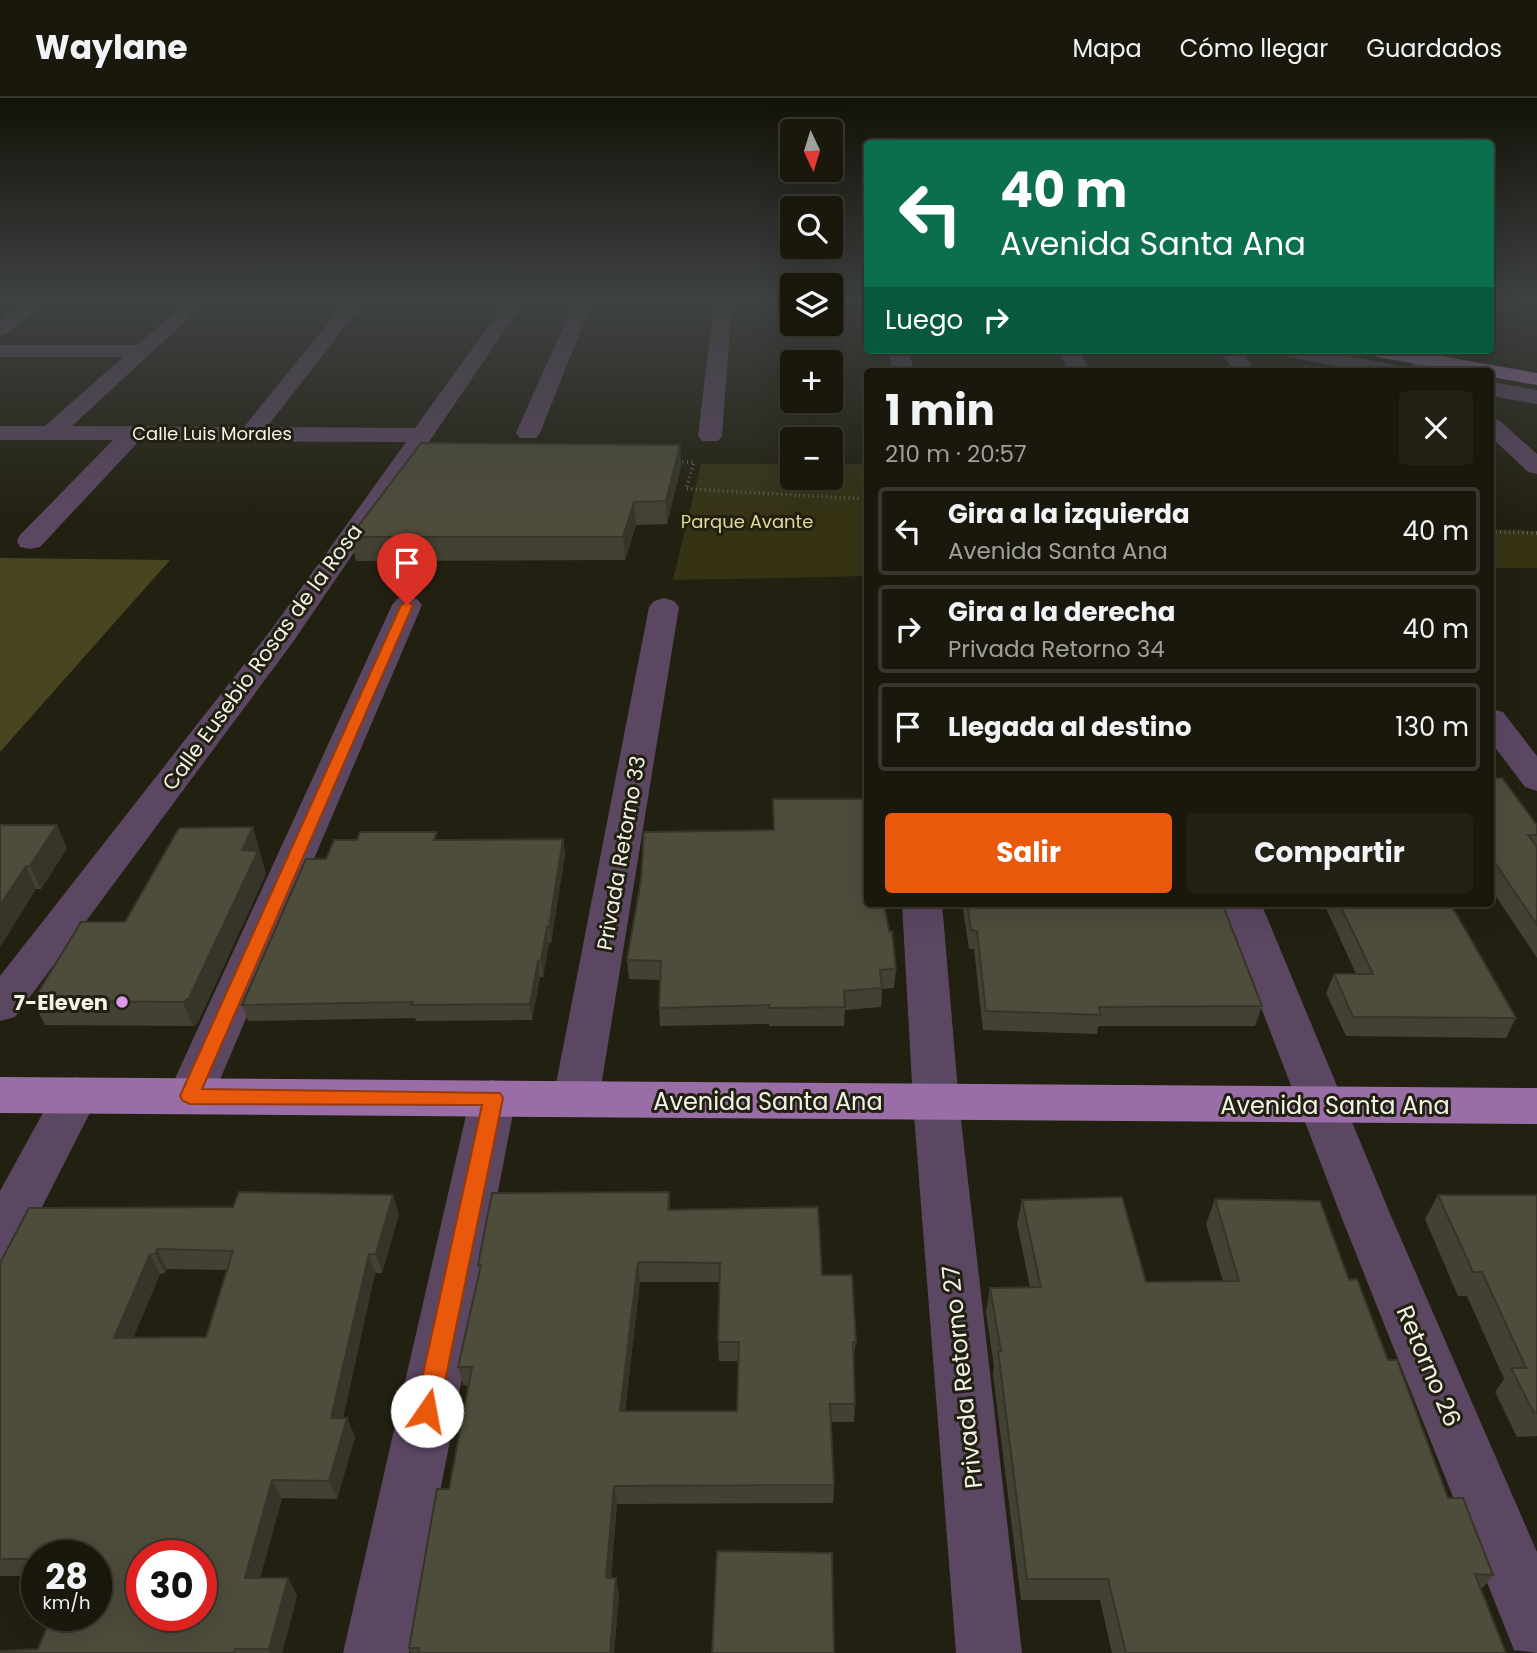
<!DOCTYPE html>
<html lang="es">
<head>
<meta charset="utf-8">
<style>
	body { margin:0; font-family:Poppins,sans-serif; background:#232115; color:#f1f3f6; height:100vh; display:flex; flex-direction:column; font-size:26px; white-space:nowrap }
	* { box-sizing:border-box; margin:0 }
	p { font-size:23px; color:#9fa09d }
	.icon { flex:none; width:38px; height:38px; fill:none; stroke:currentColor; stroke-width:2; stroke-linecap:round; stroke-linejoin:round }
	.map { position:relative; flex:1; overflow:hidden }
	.panel { position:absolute; left:864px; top:270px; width:630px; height:539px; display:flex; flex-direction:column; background:#1a180c; border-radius:7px; box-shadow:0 7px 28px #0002,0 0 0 2px #38372d }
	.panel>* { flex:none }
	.hud { position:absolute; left:864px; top:42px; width:630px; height:214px; border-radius:7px; box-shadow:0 7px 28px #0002,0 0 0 2px #38372d; background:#0b6e4f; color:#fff; overflow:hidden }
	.needle { width:46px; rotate:176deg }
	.tools { position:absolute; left:780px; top:21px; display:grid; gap:14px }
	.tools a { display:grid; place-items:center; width:63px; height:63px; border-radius:7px; background:#1a180c; box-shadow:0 7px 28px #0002,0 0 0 2px #38372d; font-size:35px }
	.speed { position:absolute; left:21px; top:1442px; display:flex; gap:14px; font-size:35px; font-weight:700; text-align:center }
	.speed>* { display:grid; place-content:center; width:91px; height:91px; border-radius:50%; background:#1a180c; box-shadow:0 7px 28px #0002,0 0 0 2px #38372d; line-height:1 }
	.speed small { font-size:18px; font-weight:400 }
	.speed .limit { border:10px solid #d22; background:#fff; color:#111 }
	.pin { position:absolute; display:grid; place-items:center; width:60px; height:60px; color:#fff; margin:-72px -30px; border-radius:50% 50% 50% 0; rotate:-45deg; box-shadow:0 0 7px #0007 }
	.pin .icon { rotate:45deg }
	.me { position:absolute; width:77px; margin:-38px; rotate:12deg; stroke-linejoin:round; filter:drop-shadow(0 0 5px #0008) }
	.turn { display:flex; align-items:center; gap:24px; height:147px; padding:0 21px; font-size:32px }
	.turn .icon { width:91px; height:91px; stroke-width:2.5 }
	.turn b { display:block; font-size:49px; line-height:60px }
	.then { display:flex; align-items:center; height:66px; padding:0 21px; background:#0003; gap:14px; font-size:26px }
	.round { display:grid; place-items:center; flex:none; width:74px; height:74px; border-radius:7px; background:#232115 }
	.head { display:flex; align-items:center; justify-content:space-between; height:119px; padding:0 21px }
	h1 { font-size:42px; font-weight:700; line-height:52px }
	.button { display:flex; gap:14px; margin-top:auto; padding:14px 21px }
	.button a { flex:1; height:80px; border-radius:7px; background:#ea580c; color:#fff; font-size:28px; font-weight:700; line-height:80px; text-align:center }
	.button a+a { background:#232115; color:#f1f3f6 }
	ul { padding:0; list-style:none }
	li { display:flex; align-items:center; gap:21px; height:88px; margin:0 14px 10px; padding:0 7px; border:4px solid #38372d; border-radius:7px }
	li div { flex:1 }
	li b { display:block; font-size:26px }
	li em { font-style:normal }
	header { display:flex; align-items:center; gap:42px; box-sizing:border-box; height:98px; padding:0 35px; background:#1a180c; border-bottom:2px solid #38372d }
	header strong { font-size:33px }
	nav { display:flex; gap:38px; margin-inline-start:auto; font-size:24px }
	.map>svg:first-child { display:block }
	.green { fill:#363315 }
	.forest { fill:#4a4521 }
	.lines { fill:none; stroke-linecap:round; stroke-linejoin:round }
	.path { stroke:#686658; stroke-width:3.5; stroke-dasharray:1 3.5; stroke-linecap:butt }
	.minor { fill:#5c4762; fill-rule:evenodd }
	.major { fill:#996da5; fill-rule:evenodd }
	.wall { fill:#434133; fill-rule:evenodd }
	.shaded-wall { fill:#373529 }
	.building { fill:#4e4c3b; stroke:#373529; stroke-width:2; fill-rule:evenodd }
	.route { fill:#ea580c; stroke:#983908; stroke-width:2 }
	.poi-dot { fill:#df98f1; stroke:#222010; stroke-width:2.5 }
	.labels { text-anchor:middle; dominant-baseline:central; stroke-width:6; stroke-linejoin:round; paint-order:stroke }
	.far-street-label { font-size:18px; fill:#f3f2e8; stroke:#222010 }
	.far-park-label { font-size:18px; fill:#e0d897; stroke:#222010 }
	.street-label { font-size:21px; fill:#f3f2e8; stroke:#222010 }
	.poi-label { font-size:21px; font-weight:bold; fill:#f3f2e8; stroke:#222010; text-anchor:end }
	.near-street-label { font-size:24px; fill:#f3f2e8; stroke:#222010 }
</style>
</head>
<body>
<header>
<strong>Waylane</strong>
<nav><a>Mapa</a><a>Cómo llegar</a><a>Guardados</a></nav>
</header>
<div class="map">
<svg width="1537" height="1555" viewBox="0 0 1537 1555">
	<rect width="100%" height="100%" fill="#222010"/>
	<!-- green -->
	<g class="green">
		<polygon points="701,366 793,366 793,380 831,380 831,366 868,366 868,478 673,482"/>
		<polygon points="1491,431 1537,433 1537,470 1491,470"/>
	</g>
	<!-- forest -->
	<polygon class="forest" points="0,460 170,462 0,654"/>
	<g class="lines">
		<!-- path -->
		<g class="path">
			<polyline points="678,364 694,364 686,391 868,401"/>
			<polyline points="1491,434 1537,435"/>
		</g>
		<!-- minor -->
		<g class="minor">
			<polygon points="28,204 49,204 7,236 0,238 0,223"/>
			<polygon points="186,204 206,204 72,328 244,329 345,204 364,204 267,329 415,330 506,204 524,204 293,544 15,919 0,923 0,878 271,532 406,344 139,343 40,449 30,451 20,449 17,443 20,437 113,342 0,342 0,328 45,328 123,259 0,259 0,247 137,247"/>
			<polygon points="574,204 592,204 540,335 536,340 520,340 516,335"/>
			<polygon points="714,204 732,204 722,338 718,343 702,343 698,338"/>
			<polygon points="888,252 908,252 914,273 892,273"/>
			<polygon points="1059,252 1079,252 1090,273 1068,273"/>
			<polygon points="1219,252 1240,252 1256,273 1234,273"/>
			<polygon points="1274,252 1317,252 1395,267 1402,269 1406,273 1362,273 1284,258 1277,256"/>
			<polygon points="1412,252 1433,252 1428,259 1442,273 1418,273 1406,260"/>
			<polygon points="1491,284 1537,292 1537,306 1491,298"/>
			<polygon points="1491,320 1499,322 1537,356 1537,376 1528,374 1491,339"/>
			<polygon points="407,498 417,501 422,507 213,998 206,1011 190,1016 174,1011 167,998 392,507 397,501"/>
			<polygon points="664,500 674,503 679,509 599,1001 592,1014 576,1019 560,1014 553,1001 649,509 654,503"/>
			<polygon points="1491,611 1503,614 1537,658 1537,693 1525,689 1491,644"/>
			<polygon points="902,805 942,805 959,1004 1022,1555 956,1555 913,1004"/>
			<polygon points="1221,805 1261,805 1391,1118 1537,1454 1537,1555 1514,1552 1341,1118"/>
			<polygon points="76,979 92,984 99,997 18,1156 0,1163 0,1093 60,984"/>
			<polygon points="493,982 509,987 516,1000 409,1555 343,1555 470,1000 477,987"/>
		</g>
		<!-- major -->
		<g class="major">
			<polygon points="1362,252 1407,252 1537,275 1537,287 1491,279 1491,273 1456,273 1372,258 1365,256"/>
			<polygon points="0,979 1537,990 1537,1026 0,1015"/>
		</g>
	</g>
	<!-- wall -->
	<g class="wall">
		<polygon points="680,347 681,369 667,426 636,427 625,462 356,463 350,439"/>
		<polygon points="1491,680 1537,727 1537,860 1491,791"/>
		<polygon points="0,727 67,750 41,791 36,791 0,849"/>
		<polygon points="563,741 565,756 551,845 549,845 543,879 540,879 532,922 416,923 415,920 248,923 242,907 326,761 438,742"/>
		<polygon points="260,753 259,755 266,776 198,924 193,928 45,927 33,903 125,824"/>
		<polygon points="962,805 1222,805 1262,908 1255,928 1098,928 1097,936 983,932 974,851 969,851"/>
		<polygon points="1263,805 1450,805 1516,920 1506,940 1346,938 1326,895 1334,876 1356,876 1325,808 1265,808"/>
		<polygon points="627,862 896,871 894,890 882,891 881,909 845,912 844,928 769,928 769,926 660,928 659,910 660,882 629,881"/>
		<path d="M669,1094L670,1112L822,1177L856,1244L853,1263L855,1306L854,1324H831L834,1387L833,1405L617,1406L611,1480H616L619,1497L614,1555H411L409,1550L449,1391L468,1288L463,1287L458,1269L480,1174L478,1167ZM640,1184H720L718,1244L719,1263H739L737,1313H625Z"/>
		<polygon points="1438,1097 1537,1097 1537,1338 1517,1339 1495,1294 1504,1281 1467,1198 1458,1198 1425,1121"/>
		<polygon points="1215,1101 1349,1182 1388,1262 1448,1400 1493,1477 1481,1492 1506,1555 1112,1555 1100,1502 1021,1502 993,1276 994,1269 986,1214 990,1190 1030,1189 1017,1126 1022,1102 1146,1184 1223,1183 1206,1126"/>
		<path d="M399,1116L382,1175H375L343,1320H347L355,1339L337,1401L282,1400L260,1480H288L297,1498L282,1555H0L38,1551L96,1458H37V1478H0V1165ZM167,1171L227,1172L206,1239L133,1240L160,1176L165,1175Z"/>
	</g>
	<!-- shaded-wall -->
	<g class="shaded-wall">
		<polygon points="680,347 681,369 667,426 666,403"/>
		<polygon points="634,404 636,427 625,462 623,439"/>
		<polygon points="57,727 67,750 41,791 30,768"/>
		<polygon points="253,729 266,776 198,924 193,928 183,904 242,752"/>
		<polygon points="563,741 565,756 551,845 549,829"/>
		<polygon points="26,768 36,791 0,849 0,807"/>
		<polygon points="547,829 549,845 543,879 541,863"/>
		<polygon points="538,863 540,879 532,922 530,906"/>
		<polygon points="393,1097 399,1116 382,1175 376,1156"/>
		<polygon points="157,1151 167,1171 165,1175 155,1156"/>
		<polygon points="150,1156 160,1176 125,1259 114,1240"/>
		<polygon points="369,1156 375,1175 339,1338 331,1320"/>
		<polygon points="638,1164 640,1184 622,1332 620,1313"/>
		<polygon points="347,1320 355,1339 337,1401 329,1383"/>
		<polygon points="272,1382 282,1400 255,1497 245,1480"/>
		<polygon points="614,1388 617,1406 609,1497 606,1480"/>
		<polygon points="288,1480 297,1498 282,1555 271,1555 269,1551"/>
		<polygon points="616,1480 619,1497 614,1555 610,1555"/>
	</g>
	<!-- building -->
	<g class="building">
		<polygon points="421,345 680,347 666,403 634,404 623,439 350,439"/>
		<polygon points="1491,680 1502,680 1537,727 1537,737 1528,737 1537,749 1537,827 1491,759"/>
		<polygon points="773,701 865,701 868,718 868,805 884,805 889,833 892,833 896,871 880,872 882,890 844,893 845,909 769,910 769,907 659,910 661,863 627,862 641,782 644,734 774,732"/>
		<polygon points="0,727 57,727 30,768 26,768 0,807"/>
		<polygon points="253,729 242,752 258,753 189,900 183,904 33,903 81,824 125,824 179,730"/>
		<polygon points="360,734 437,734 434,742 563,741 549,829 547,829 541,863 538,863 530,906 412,907 413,904 242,907 306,761 326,761 334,742 357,742"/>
		<polygon points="967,805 1222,805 1262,908 1099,909 1101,917 986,913 977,833 971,832"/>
		<polygon points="1339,805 1450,805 1516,920 1353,919 1334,876 1373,876"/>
		<path d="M239,1094L393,1097L376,1156H369L331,1320H347L329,1383L272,1382L245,1480H288L269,1551H235L234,1555H0V1553L38,1551L52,1517H96V1458H37V1461H0V1165L29,1110L233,1109ZM157,1151L233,1153L206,1239L114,1240L150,1156H155ZM142,1458H201V1517H142Z"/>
		<path d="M669,1094L668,1112L818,1109L822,1177H852L856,1244H853L855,1306H830L834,1387L614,1388L606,1480H616L610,1555H418L419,1550H409L437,1391H449L472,1269H458L481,1167H478L492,1095ZM638,1164L720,1165L718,1244H739L737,1313H620Z"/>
		<polygon points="1438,1097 1537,1097 1537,1315 1534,1315 1511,1270 1526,1270 1482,1174 1473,1174"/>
		<polygon points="1122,1099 1146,1184 1239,1183 1215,1101 1320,1103 1349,1182 1357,1181 1388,1262 1397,1262 1448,1400 1463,1400 1493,1477 1475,1476 1506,1555 1126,1555 1108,1481 1027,1481 998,1253 1001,1253 990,1190 1041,1189 1022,1102"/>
		<polygon points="717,1453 832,1455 834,1555 712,1555"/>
	</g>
	<!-- sky -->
	<linearGradient id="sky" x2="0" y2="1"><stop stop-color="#131209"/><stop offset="0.48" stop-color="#3e4242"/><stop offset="1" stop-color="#3e4242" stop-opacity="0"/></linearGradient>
	<rect width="1537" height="421" fill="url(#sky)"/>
	<!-- route -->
	<polygon class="route" points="407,504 413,507 202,991 500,995 503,1000 439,1313 435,1321 427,1324 418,1321 415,1313 482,1007 190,1006 183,1003 180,998 401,507"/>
	<!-- markers -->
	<circle class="poi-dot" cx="122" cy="904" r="7"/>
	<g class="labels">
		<!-- far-street labels -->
		<g class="far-street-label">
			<text x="212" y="335">Calle Luis Morales</text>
		</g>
		<!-- far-park labels -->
		<g class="far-park-label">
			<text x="747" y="423">Parque Avante</text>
		</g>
		<!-- street labels -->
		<g class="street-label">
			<text transform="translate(262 559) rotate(-54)">Calle Eusebio Rosas de la Rosa</text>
			<text transform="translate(621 755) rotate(-80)">Privada Retorno 33</text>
		</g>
		<!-- poi labels -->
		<g class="poi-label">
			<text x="108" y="904">7-Eleven</text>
		</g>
		<!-- near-street labels -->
		<g class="near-street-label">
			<text x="768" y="1003">Avenida Santa Ana</text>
			<text x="1335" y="1007">Avenida Santa Ana</text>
			<text transform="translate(1429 1268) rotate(67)">Retorno 26</text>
			<text transform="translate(962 1279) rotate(-96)">Privada Retorno 27</text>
		</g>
	</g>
</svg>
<div class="tools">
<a><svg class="needle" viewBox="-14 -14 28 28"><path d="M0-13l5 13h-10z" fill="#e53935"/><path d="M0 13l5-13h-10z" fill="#9fa09d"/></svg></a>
<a><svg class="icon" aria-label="search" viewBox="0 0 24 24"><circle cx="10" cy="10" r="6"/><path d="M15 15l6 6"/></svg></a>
<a><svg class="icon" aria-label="layers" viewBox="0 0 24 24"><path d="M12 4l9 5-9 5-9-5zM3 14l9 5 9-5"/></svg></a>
<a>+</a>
<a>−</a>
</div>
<div class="speed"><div>28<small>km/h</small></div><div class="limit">30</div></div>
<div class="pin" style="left:407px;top:507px;background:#d93025"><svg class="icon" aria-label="arrive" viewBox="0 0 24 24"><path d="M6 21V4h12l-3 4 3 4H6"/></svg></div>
<svg class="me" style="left:427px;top:1313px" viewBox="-20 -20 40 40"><circle r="19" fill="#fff"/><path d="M0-13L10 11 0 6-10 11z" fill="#ea580c"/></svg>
<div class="hud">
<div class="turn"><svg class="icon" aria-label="left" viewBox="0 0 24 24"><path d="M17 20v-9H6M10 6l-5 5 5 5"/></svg><div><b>40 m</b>Avenida Santa Ana</div></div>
<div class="then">Luego<svg class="icon" aria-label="right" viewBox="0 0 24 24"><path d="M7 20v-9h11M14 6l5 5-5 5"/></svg></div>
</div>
<section class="panel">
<div class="head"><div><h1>1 min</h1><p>210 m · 20:57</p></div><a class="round"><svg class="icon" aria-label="close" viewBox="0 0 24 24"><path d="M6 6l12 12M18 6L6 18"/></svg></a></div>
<ul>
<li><svg class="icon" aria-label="left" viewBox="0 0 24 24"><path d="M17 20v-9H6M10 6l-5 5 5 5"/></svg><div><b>Gira a la izquierda</b><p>Avenida Santa Ana</p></div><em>40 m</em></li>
<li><svg class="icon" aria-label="right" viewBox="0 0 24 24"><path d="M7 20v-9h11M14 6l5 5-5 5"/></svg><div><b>Gira a la derecha</b><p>Privada Retorno 34</p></div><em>40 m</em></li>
<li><svg class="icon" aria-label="arrive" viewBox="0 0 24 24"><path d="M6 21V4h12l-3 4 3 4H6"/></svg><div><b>Llegada al destino</b></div><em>130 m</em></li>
</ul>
<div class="button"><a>Salir</a><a>Compartir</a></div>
</section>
</div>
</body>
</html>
